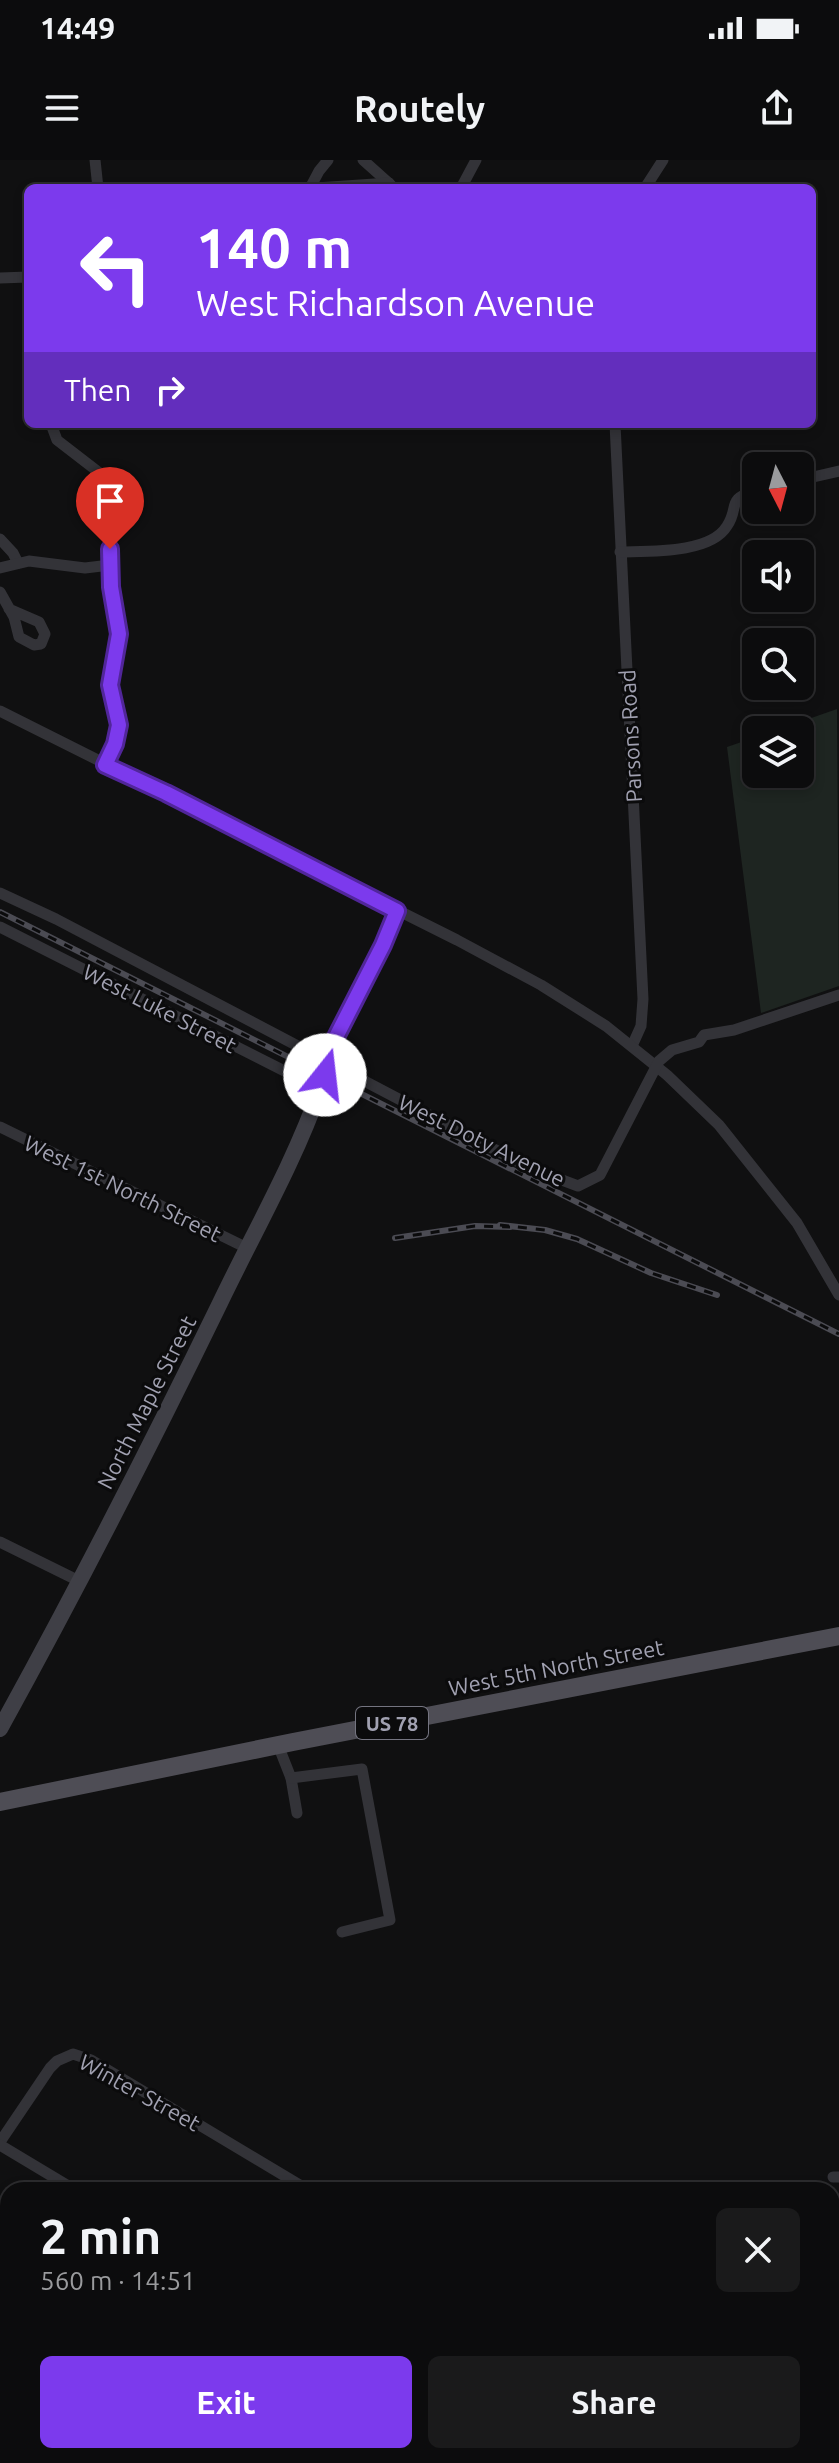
<!DOCTYPE html>
<html lang="en">
<head>
<meta charset="utf-8">
<style>
	body { margin:0; font-family:Ubuntu,sans-serif; background:#1a1a1b; color:#f1f3f6; height:100vh; display:flex; flex-direction:column; font-size:30px; white-space:nowrap }
	* { box-sizing:border-box; margin:0 }
	p { font-size:26px; color:#9a9b9d }
	.icon { flex:none; width:44px; height:44px; fill:none; stroke:currentColor; stroke-width:2; stroke-linecap:round; stroke-linejoin:round }
	.map { position:relative; flex:1; overflow:hidden }
	.details { position:absolute; left:0px; top:2022px; width:840px; height:282px; display:flex; flex-direction:column; background:#0c0c0d; border-radius:24px 24px 0 0; box-shadow:0 4px 12px #0003,0 0 0 2px #2c2c2e }
	.details>* { flex:none }
	.guide { position:absolute; left:24px; top:24px; width:792px; height:244px; border-radius:12px; box-shadow:0 4px 12px #0003,0 0 0 2px #2c2c2e; background:#7c3aed; color:#fff; overflow:hidden }
	.needle { width:52px; rotate:174deg }
	.buttons { position:absolute; left:742px; top:292px; display:grid; gap:16px }
	.buttons a { display:grid; place-items:center; width:72px; height:72px; border-radius:12px; background:#0c0c0d; box-shadow:0 4px 12px #0003,0 0 0 2px #2c2c2e; font-size:40px }
	.pin { position:absolute; display:grid; place-items:center; width:68px; height:68px; color:#fff; margin:-82px -34px; border-radius:50% 50% 50% 0; rotate:-45deg; box-shadow:0 0 8px #0007 }
	.pin .icon { rotate:45deg }
	.me { position:absolute; width:88px; margin:-44px; rotate:16deg; stroke-linejoin:round; filter:drop-shadow(0 0 6px #0008) }
	.turn { display:flex; align-items:center; gap:28px; height:168px; padding:0 40px; font-size:36px }
	.turn .icon { width:104px; height:104px; stroke-width:2.5 }
	.turn b { display:block; font-size:56px; line-height:68px }
	.then { display:flex; align-items:center; height:76px; padding:0 40px; background:#0003; gap:16px; font-size:30px }
	.round { display:grid; place-items:center; flex:none; width:84px; height:84px; border-radius:12px; background:#1a1a1b }
	.head { display:flex; align-items:center; justify-content:space-between; height:136px; padding:0 40px }
	h1 { font-size:48px; font-weight:700; line-height:60px }
	.button { display:flex; gap:16px; margin-top:auto; padding:16px 40px }
	.button a { flex:1; height:92px; border-radius:12px; background:#7c3aed; color:#fff; font-size:32px; font-weight:700; line-height:92px; text-align:center }
	.button a+a { background:#1a1a1b; color:#f1f3f6 }
	.status { display:flex; justify-content:space-between; align-items:center; height:56px; padding:0 40px; background:#0c0c0d; direction:ltr }
	.status svg { height:22px; fill:currentColor }
	header { display:flex; justify-content:space-between; align-items:center; height:104px; padding:0 40px; background:#0c0c0d; font-size:36px; font-weight:700 }
	.map>svg:first-child { display:block }
	.green { fill:#1e2521 }
	.lines { fill:none; stroke-linecap:round; stroke-linejoin:round }
	.street { stroke:#333338; stroke-width:11 }
	.secondary { stroke:#3f3f46; stroke-width:16 }
	.primary { stroke:#4e4d55; stroke-width:18 }
	.rail-casing { stroke:#4b4b53; stroke-width:6 }
	.rail { stroke:#0b0b0c; stroke-width:3; stroke-dasharray:9; stroke-linecap:butt }
	.route-casing { stroke:#51269a; stroke-width:20 }
	.route { stroke:#7c3aed; stroke-width:14 }
	.labels { text-anchor:middle; dominant-baseline:central; stroke-width:6; stroke-linejoin:round; paint-order:stroke }
	.shield { fill:#0b0b0c; stroke:#747480; stroke-width:2 }
	.shield-label { font-size:20px; font-weight:bold; fill:#a1a1b1 }
	.street-label { font-size:22px; fill:#a1a1b1; stroke:#0b0b0c }
</style>
</head>
<body>
<div class="status"><b>14:49</b><svg viewBox="0 0 49 12"><path d="M0 12V9h3v3zM5 12V6h3v6zM10 12V3h3v9zM15 12V0h3v12zM26 1h20v11H26zM47 4h2v5h-2z"/></svg></div>
<header><svg class="icon" aria-label="menu" viewBox="0 0 24 24"><path d="M4 6h16M4 12h16M4 18h16"/></svg>Routely<svg class="icon" aria-label="share" viewBox="0 0 24 24"><path d="M12 15V3M7 8l5-5 5 5M5 13v7h14v-7"/></svg></header>
<div class="map">
<svg width="839" height="2303" viewBox="0 0 839 2303">
	<rect width="100%" height="100%" fill="#101011"/>
	<!-- green -->
	<polygon class="green" points="837,549 839,826 761,853 727,587 756,577 756,614 800,614 800,570 777,570"/>
	<g class="lines">
		<!-- street -->
		<g class="street">
			<polyline points="95,0 98,28"/>
			<polyline points="363,0 391,25"/>
			<polyline points="310,28 319,11 328,0"/>
			<polyline points="316,28 389,23"/>
			<polyline points="461,28 476,0"/>
			<polyline points="645,28 663,0"/>
			<polyline points="0,118 28,117"/>
			<polyline points="51,264 57,280 101,314 109,332 111,427 119,474 110,525 119,565 115,584 105,605"/>
			<polyline points="615,264 643,839 641,866 632,886"/>
			<polyline points="800,320 839,311"/>
			<polyline points="0,379 13,393 18,403"/>
			<path d="M620,392C649,391 710,394 727,366C740,347 725,340 756,330"/>
			<polyline points="0,408 29,401 85,408 110,405"/>
			<polyline points="0,432 14,457 19,477 34,485 41,484 45,474 39,462 9,449"/>
			<polyline points="0,551 457,780 541,825 606,866 667,915 719,965 797,1063 839,1135"/>
			<polyline points="0,733 56,759 530,1008 578,1026 600,1015 659,901 672,890 699,882 704,875 734,870 839,835"/>
			<polyline points="0,767 320,929 336,877 383,785 397,751"/>
			<polyline points="0,967 247,1088"/>
			<polyline points="0,1382 79,1421"/>
			<polyline points="278,1585 291,1618 297,1653"/>
			<polyline points="291,1618 362,1609 390,1760 342,1772"/>
			<polyline points="0,1982 50,1908 57,1901 73,1894 91,1900 308,2030"/>
			<polyline points="0,1985 75,2030"/>
			<polyline points="833,2017 839,2017"/>
			<polyline points="0,2133 8,2138"/>
			<polyline points="0,2251 8,2256"/>
			<polyline points="71,2296 82,2303"/>
			<polyline points="129,2303 137,2296"/>
		</g>
		<!-- secondary -->
		<path class="secondary" d="M0,1569C77,1429 150,1287 220,1143C254,1072 294,1003 320,929"/>
		<!-- primary -->
		<polyline class="primary" points="0,1642 293,1582 839,1476"/>
		<defs>
			<g id="rail">
				<polyline points="0,752 839,1174"/>
				<polyline points="500,1065 545,1070 577,1079 651,1113 717,1135"/>
				<polyline points="395,1078 475,1066 510,1067"/>
			</g>
		</defs>
		<!-- rail casing -->
		<use href="#rail" class="rail-casing"/>
		<!-- rail -->
		<use href="#rail" class="rail"/>
	</g>
	<g class="lines">
		<defs>
			<polyline id="route" points="110,389 111,427 119,474 110,525 119,565 115,584 105,605 166,633 397,751 383,785 336,877 325,915"/>
		</defs>
		<!-- route casing -->
		<use href="#route" class="route-casing"/>
		<!-- route -->
		<use href="#route" class="route"/>
	</g>
	<g class="labels">
		<!-- shield labels -->
		<rect class="shield" x="356" y="1547" width="72" height="32" rx="6"/>
		<g class="shield-label">
			<text x="392" y="1563">US 78</text>
		</g>
		<!-- street labels -->
		<g class="street-label">
			<text transform="translate(630 576) rotate(-93)">Parsons Road</text>
			<text transform="translate(160 848) rotate(27)">West Luke Street</text>
			<text transform="translate(482 980) rotate(26)">West Doty Avenue</text>
			<text transform="translate(123 1028) rotate(26)">West 1st North Street</text>
			<text transform="translate(146 1242) rotate(-63)">North Maple Street</text>
			<text transform="translate(556 1507) rotate(-11)">West 5th North Street</text>
			<text transform="translate(140 1932) rotate(29)">Winter Street</text>
		</g>
	</g>
</svg>
<div class="buttons">
<a><svg class="needle" viewBox="-14 -14 28 28"><path d="M0-13l5 13h-10z" fill="#e53935"/><path d="M0 13l5-13h-10z" fill="#9a9b9d"/></svg></a>
<a><svg class="icon" aria-label="sound" viewBox="0 0 24 24"><path d="M4 9h4l5-4v14l-5-4H4zM17 9q2 3 0 6"/></svg></a>
<a><svg class="icon" aria-label="search" viewBox="0 0 24 24"><circle cx="10" cy="10" r="6"/><path d="M15 15l6 6"/></svg></a>
<a><svg class="icon" aria-label="layers" viewBox="0 0 24 24"><path d="M12 4l9 5-9 5-9-5zM3 14l9 5 9-5"/></svg></a>
</div>
<div class="pin" style="left:110px;top:389px;background:#d93025"><svg class="icon" aria-label="arrive" viewBox="0 0 24 24"><path d="M6 21V4h12l-3 4 3 4H6"/></svg></div>
<svg class="me" style="left:325px;top:915px" viewBox="-20 -20 40 40"><circle r="19" fill="#fff"/><path d="M0-13L10 11 0 6-10 11z" fill="#7c3aed"/></svg>
<div class="guide">
<div class="turn"><svg class="icon" aria-label="left" viewBox="0 0 24 24"><path d="M17 20v-9H6M10 6l-5 5 5 5"/></svg><div><b>140 m</b>West Richardson Avenue</div></div>
<div class="then">Then<svg class="icon" aria-label="right" viewBox="0 0 24 24"><path d="M7 20v-9h11M14 6l5 5-5 5"/></svg></div>
</div>
<section class="details">
<div class="head"><div><h1>2 min</h1><p>560 m · 14:51</p></div><a class="round"><svg class="icon" aria-label="close" viewBox="0 0 24 24"><path d="M6 6l12 12M18 6L6 18"/></svg></a></div>
<div class="button"><a>Exit</a><a>Share</a></div>
</section>
</div>
</body>
</html>
